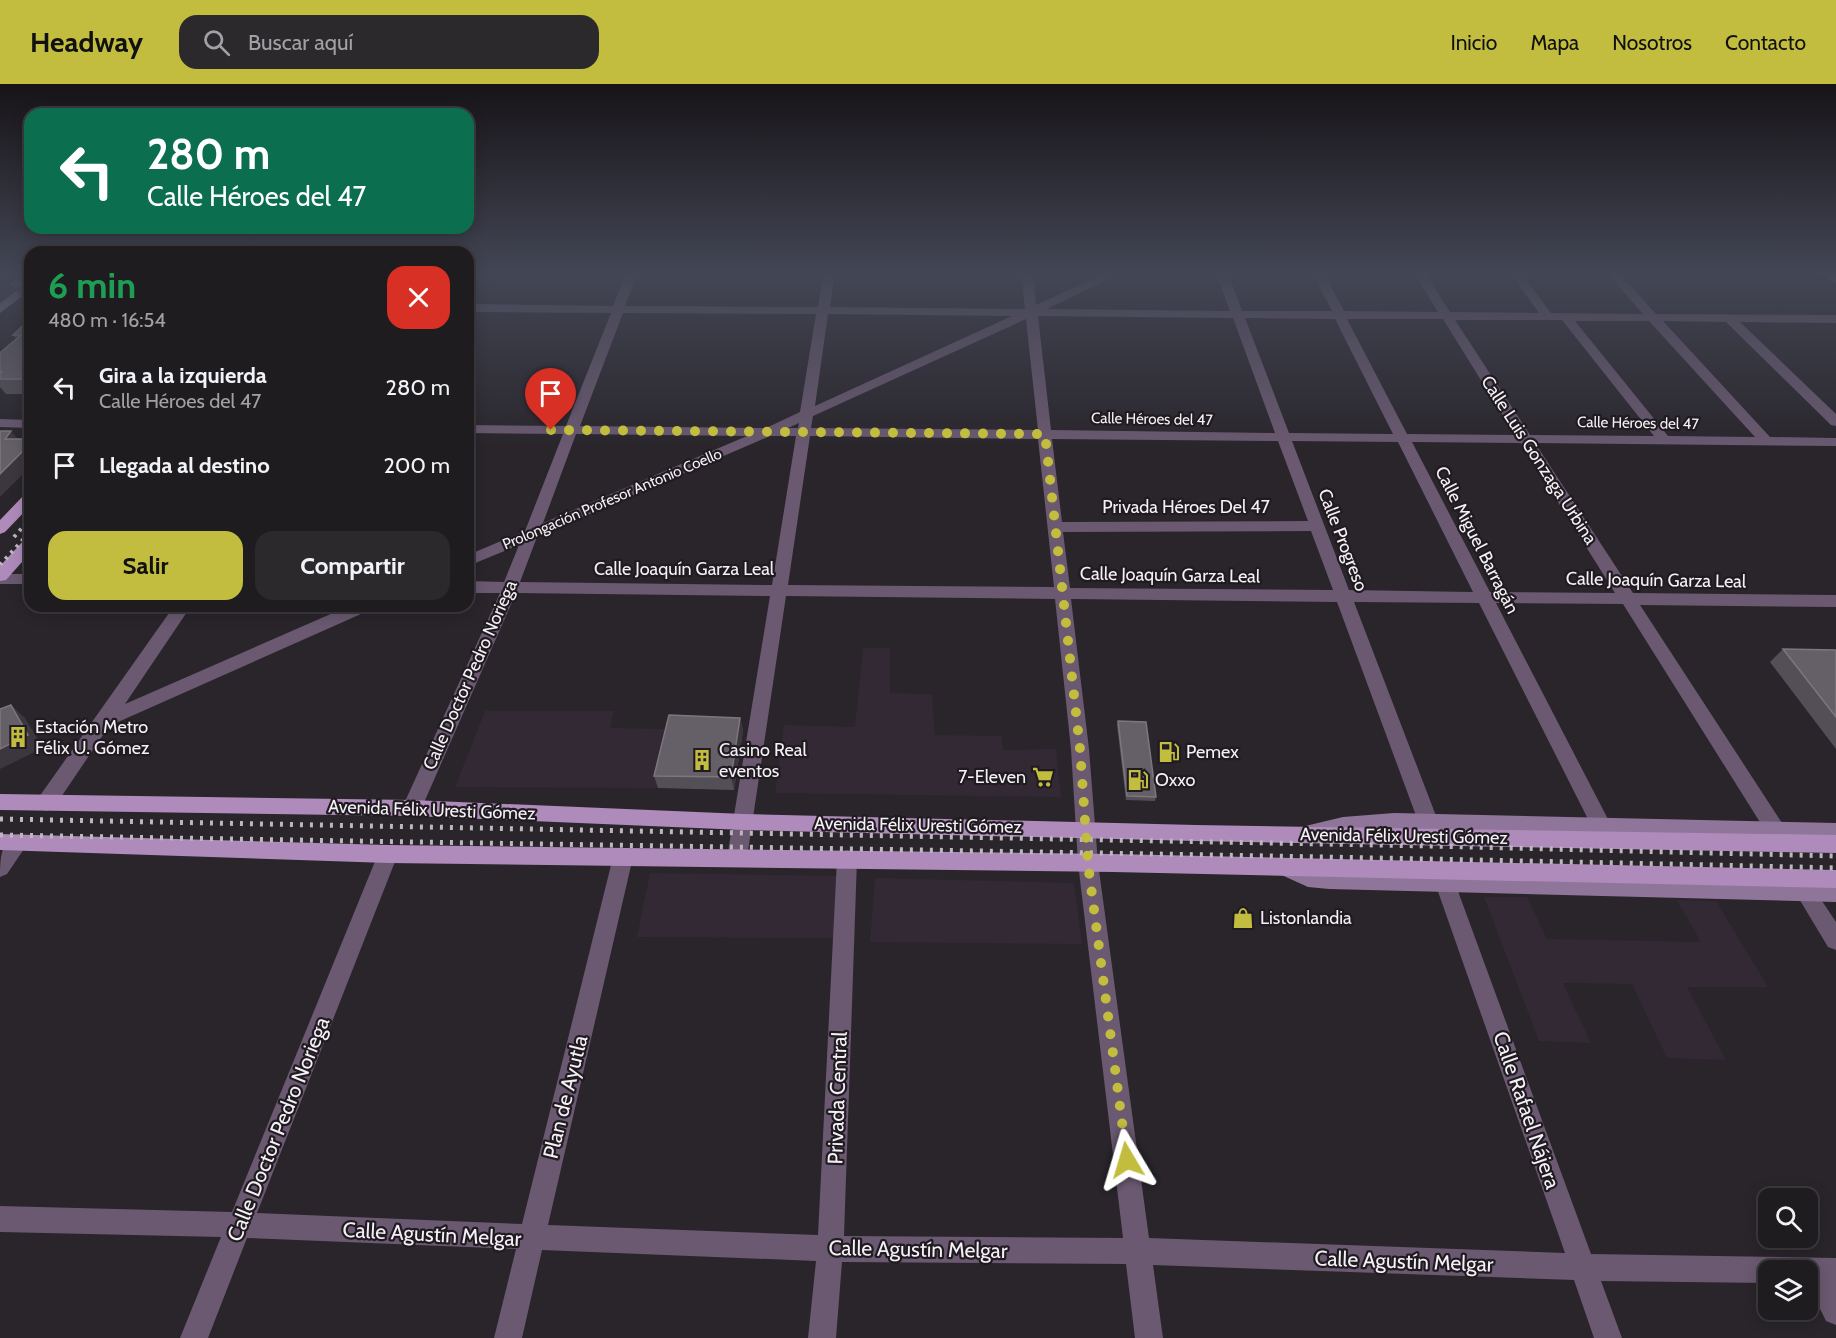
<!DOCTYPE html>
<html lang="es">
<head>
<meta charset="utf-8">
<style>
	body { margin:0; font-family:Cabin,sans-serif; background:#2c292d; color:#f1f3f6; height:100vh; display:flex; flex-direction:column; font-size:22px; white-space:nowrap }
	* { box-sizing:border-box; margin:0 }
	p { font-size:20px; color:#a1a1a5 }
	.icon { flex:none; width:33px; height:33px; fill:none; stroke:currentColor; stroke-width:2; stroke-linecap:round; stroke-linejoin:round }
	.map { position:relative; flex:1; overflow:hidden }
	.panel { position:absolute; left:24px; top:162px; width:450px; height:366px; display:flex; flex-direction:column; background:#1f1c20; border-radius:18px; box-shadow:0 3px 15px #0003,0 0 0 2px #3c3a3e }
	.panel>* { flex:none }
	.banner { position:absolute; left:24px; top:24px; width:450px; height:126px; border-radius:18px; box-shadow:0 3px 15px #0003,0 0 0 2px #3c3a3e; background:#0b6e4f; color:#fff; overflow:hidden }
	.tools { position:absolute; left:1758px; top:1104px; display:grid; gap:12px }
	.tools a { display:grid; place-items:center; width:60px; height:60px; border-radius:12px; background:#1f1c20; box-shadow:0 3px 15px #0003,0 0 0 2px #3c3a3e; font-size:30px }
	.pin { position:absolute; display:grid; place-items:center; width:51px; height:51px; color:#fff; margin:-62px -26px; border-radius:50% 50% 50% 0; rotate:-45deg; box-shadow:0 0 6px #0007 }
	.pin .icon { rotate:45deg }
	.me { position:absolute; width:66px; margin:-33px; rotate:353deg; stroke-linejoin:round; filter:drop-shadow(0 0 4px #0008) }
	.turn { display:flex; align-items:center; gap:21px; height:126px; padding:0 24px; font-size:27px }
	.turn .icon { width:78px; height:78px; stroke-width:2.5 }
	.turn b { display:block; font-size:42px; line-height:51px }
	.round { display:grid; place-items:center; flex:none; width:63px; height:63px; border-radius:18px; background:#2c292d }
	.overview { display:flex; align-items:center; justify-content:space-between; height:102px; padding:0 24px }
	h1 { font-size:36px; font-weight:700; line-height:45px; color:#1e9e55 }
	.action { display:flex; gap:12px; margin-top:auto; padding:12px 24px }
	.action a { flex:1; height:69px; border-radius:18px; background:#c2bd3f; color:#111; font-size:24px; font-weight:700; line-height:69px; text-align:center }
	.action a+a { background:#2c292d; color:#f1f3f6 }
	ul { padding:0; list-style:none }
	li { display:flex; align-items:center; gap:18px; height:78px; padding:0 24px }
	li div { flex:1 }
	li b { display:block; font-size:22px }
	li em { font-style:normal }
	header { display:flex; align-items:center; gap:36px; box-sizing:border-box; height:84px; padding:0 30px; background:#c2bd3f; color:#111 }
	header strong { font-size:28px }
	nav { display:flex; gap:33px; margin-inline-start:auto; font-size:21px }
	.search { width:420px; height:54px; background:#2c292d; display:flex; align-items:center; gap:15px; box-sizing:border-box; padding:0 21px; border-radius:18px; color:#a1a1a5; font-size:22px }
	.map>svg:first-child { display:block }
	.built { fill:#322935 }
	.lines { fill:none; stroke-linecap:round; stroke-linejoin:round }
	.street { fill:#6a5970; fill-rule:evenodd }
	.secondary { fill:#90759a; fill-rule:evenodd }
	.primary { fill:#ae8bba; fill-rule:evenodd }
	.rail-far1 { stroke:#bbb7bc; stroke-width:4; stroke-dasharray:3 5; stroke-linecap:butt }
	.rail { stroke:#bbb7bc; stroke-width:5; stroke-dasharray:3 7; stroke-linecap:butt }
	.wall { fill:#544f56 }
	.shaded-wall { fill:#3c373e }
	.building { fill:#656067; stroke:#7c777d; stroke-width:1.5 }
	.route { stroke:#c2bd3f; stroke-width:10; stroke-dasharray:0 18 }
	.labels { text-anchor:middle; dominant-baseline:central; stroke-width:4.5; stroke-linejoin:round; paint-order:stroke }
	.far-street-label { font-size:15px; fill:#f4f0f5; stroke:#201b21 }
	.street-label { font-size:18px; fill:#f4f0f5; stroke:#201b21 }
	.poi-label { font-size:18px; fill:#f4f0f5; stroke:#201b21; text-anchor:start }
	.near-street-label { font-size:21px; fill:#f4f0f5; stroke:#201b21 }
</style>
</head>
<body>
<header>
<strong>Headway</strong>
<div class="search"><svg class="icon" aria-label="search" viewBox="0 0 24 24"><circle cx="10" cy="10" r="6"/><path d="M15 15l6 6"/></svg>Buscar aquí</div>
<nav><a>Inicio</a><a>Mapa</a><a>Nosotros</a><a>Contacto</a></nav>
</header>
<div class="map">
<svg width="1836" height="1254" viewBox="0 0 1836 1254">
	<rect width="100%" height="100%" fill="#29252b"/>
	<!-- built -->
	<g class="built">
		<polygon points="863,564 890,564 890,609 932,610 935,651 1002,652 1003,666 1056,665 1061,713 775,709 784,641 855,643"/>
		<polygon points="485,627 614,627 610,644 673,645 658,704 455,703"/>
		<polygon points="650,789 839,792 834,854 637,853"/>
		<polygon points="875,794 1074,799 1082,860 870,858"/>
		<polygon points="1484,813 1527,813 1547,855 1701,858 1677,816 1716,817 1768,903 1687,903 1726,976 1667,974 1632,900 1563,899 1591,959 1539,957"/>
	</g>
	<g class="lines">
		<!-- street -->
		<g class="street">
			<path d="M626,189H638L625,222L818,223L823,189H835L830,223L1025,225L1021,189H1033L1036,221L1106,189H1121L1047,225L1230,227L1216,189H1228L1242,227H1332L1312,189H1324L1344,227L1438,228L1414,189H1425L1450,228L1539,229L1510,189H1521L1551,229L1643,230L1607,189H1619L1656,230L1836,231V239L1740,238L1836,330V342L1831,341L1726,238L1663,237L1770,353L1836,354V362L1535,359L1633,509L1836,511V523L1640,521L1782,739L1785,745L1782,751L1775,753L1768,751L1623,520L1496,519L1611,741L1608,747L1601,749L1594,747L1479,519L1354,518L1438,737L1435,743L1428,745L1421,743L1418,737L1337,518L1071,515L1089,665L1098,779L1149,1154L1565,1169L1435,799L1438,793L1445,790L1452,793L1455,799L1591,1170L1836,1174V1241L1826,1237L1808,1200V1186H1768V1199L1601,1197L1622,1254H1594L1574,1196L1153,1181L1163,1254H1135L1126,1180L842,1178L836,1254H808L816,1177L542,1166L522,1254H494L516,1165L247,1154L208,1254H180L221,1153L0,1148V1122L232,1128L378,770L381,764L388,761L395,764L398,770L257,1129L522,1140L613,773L616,767L623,764L630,767L633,773L548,1141L818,1151L837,775L840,769L847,766L854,769L857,775L844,1152L1123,1154L1078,779L1071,665L1055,515L786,512L747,774L744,780L737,783L730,780L727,774L770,512L516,509L419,730L412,732L405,730L402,724L500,509H468V497L504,498L519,461L468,482V471L525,447L563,350L468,349V341L566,342L611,229L468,228V220L613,222ZM623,229L816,230L800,328L766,344L580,342ZM828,230L1012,232L815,322ZM1038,232L1233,234L1275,349L1051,346ZM1245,234L1335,235L1393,350L1289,349ZM1026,235L1038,346L811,344L813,332ZM1347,235H1443L1515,351L1407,350ZM1455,236H1562L1654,352L1530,351ZM1575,237H1649L1755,353L1668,352ZM799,339L798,344H788ZM576,350L747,352L543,439ZM770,352H796L772,501L520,498L537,453ZM810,352L1038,355L1054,503L788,501ZM1052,355L1278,357L1308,437L1062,438ZM1292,357L1398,358L1473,508L1349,506ZM1412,358L1521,359L1615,509L1490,508ZM1311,447L1333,506L1070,504L1063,448Z"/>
			<polygon points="0,335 30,336 30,344 0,343"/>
			<rect x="0" y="490" width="30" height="10"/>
			<polygon points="174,522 191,522 125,620 349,522 372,522 370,526 109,642 53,725 46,727 39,725 36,719 39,713"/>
			<path d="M18,750L25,753L28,759L7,790L0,793C0,776 0,757 18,750Z"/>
			<polygon points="1805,799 1812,802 1836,838 1836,866 1828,863 1795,808 1798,802"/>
		</g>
		<!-- secondary -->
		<g class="secondary">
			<polygon points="1819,189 1836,191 1836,199"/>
			<polygon points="30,197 30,206 0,229 0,219"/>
			<polygon points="1394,729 1836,739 1836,755 1394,745 1343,749 1308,757 1301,755 1298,749 1301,743 1343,733"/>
			<polygon points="1284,774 1310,785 1329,787 1836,800 1836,818 1329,805 1308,803 1277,789 1274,783 1277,777"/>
		</g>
		<!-- primary -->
		<g class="primary">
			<polygon points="30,408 30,422 5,448 0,450 0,436 25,410"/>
			<polygon points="30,454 30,469 6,496 0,497 0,482 25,455"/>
			<polygon points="0,710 412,716 744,730 1196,741 1836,751 1836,769 1196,757 744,746 412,732 0,726"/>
			<polygon points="0,750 388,761 1113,770 1836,786 1836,804 1113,788 388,779 0,766"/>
		</g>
		<!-- rail-far1 -->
		<g class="rail-far1">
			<polyline points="14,453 30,435"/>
			<polyline points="0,481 30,448"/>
		</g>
		<!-- rail -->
		<g class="rail">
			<polyline points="0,735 1430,762 1836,772"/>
			<path d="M0,751C612,762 1224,769 1836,784"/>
		</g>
	</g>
	<!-- wall -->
	<g class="wall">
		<polygon points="0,189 30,189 30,215 22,215 16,206 0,219"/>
		<polygon points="30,235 30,310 6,310 0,303 0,269 16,255 13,251"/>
		<polygon points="1783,565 1836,566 1836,665 1770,578"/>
		<polygon points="740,634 743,647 734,706 658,704 654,692"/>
		<polygon points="1118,637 1156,713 1155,717 1126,716 1117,641"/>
	</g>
	<!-- shaded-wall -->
	<g class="shaded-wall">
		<polygon points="8,189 26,189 11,200 16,206 0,219 0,196"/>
		<polygon points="11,347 21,359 5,355"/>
		<polygon points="30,360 30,383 0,413 0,390"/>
		<polygon points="11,621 25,634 43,664 0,685 0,665"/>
		<polygon points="740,634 743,647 734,706 731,693"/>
	</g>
	<!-- building -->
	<g class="building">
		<polygon points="0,189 8,189 0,196"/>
		<polygon points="22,189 30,189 30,200 11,200 22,191"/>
		<polygon points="30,235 30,295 0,295 0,290 2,288 0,288 0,269 21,251 13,251"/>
		<polygon points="0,347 11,347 5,355 30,355 30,360 0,390"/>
		<polygon points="1783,565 1836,566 1836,633"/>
		<polygon points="11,621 28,651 0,665 0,625"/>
		<polygon points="669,631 740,634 731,693 654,692"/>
		<polygon points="1118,637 1146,638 1156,713 1127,712"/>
	</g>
	<!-- sky -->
	<linearGradient id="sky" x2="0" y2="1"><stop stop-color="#171418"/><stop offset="0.52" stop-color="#434655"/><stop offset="1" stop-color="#434655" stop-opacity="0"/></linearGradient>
	<rect width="1836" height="365" fill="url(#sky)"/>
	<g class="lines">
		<!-- route -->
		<polyline class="route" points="551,346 1045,350 1080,665 1088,780 1127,1076"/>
	</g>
	<!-- icons -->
	<defs>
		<symbol id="building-bare" viewBox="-9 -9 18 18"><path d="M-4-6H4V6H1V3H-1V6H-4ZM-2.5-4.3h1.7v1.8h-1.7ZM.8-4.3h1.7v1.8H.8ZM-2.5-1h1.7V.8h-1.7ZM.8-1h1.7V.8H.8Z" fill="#c2bd3f" stroke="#201b21" stroke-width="2.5" paint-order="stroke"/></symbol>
		<symbol id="fuel-bare" viewBox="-9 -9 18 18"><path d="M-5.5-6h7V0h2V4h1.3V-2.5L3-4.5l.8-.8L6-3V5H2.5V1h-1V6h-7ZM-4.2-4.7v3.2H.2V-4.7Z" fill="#c2bd3f" stroke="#201b21" stroke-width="2.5" paint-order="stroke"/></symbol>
		<symbol id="supermarket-bare" viewBox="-9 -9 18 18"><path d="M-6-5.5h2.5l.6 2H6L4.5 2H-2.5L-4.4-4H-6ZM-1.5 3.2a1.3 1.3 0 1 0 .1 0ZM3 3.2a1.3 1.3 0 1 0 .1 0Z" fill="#c2bd3f" stroke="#201b21" stroke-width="2.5" paint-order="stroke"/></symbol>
		<symbol id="shop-bare" viewBox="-9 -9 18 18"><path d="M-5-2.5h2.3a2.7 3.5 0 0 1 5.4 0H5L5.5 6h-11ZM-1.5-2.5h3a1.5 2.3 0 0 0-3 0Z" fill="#c2bd3f" stroke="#201b21" stroke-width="2.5" paint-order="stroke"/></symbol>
	</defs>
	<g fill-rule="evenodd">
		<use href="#building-bare" x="3" y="638" width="30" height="30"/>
		<use href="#fuel-bare" x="1154" y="653" width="30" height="30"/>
		<use href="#building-bare" x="687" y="661" width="30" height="30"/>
		<use href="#supermarket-bare" x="1028" y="678" width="30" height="30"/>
		<use href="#fuel-bare" x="1123" y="681" width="30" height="30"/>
		<use href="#shop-bare" x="1228" y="819" width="30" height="30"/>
	</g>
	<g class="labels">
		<!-- far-street labels -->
		<g class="far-street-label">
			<text transform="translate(1152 335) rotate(1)">Calle Héroes del 47</text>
			<text transform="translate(1638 339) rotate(1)">Calle Héroes del 47</text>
			<text transform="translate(612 415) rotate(-23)">Prolongación Profesor Antonio Coello</text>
		</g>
		<!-- street labels -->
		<g class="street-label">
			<text transform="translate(1539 376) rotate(57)">Calle Luis Gonzaga Urbina</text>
			<text x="1186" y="423">Privada Héroes Del 47</text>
			<text transform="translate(1343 456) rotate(69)">Calle Progreso</text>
			<text transform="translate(1477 456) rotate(63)">Calle Miguel Barragán</text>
			<text x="684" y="485">Calle Joaquín Garza Leal</text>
			<text transform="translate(1170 491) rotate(1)">Calle Joaquín Garza Leal</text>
			<text transform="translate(1656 496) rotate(1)">Calle Joaquín Garza Leal</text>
			<text transform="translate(470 591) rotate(-66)">Calle Doctor Pedro Noriega</text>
			<text transform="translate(432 726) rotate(2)">Avenida Félix Uresti Gómez</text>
			<text transform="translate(918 741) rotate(1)">Avenida Félix Uresti Gómez</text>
			<text transform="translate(1404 752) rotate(1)">Avenida Félix Uresti Gómez</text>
		</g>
		<!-- poi labels -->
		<g class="poi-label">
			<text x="35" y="643">Estación Metro<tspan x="35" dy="21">Félix U. Gómez</tspan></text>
			<text x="719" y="666">Casino Real<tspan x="719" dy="21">eventos</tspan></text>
			<text x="1186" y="668">Pemex</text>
			<text x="1026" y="693" text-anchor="end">7-Eleven</text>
			<text x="1155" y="696">Oxxo</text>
			<text x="1260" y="834">Listonlandia</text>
		</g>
		<!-- near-street labels -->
		<g class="near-street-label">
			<text transform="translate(565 1013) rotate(-76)">Plan de Ayutla</text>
			<text transform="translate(837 1014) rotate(-88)">Privada Central</text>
			<text transform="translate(1527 1026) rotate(71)">Calle Rafael Nájera</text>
			<text transform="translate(278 1045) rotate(-68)">Calle Doctor Pedro Noriega</text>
			<text transform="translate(432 1150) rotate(3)">Calle Agustín Melgar</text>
			<text transform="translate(918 1165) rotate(1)">Calle Agustín Melgar</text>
			<text transform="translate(1404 1177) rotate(2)">Calle Agustín Melgar</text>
		</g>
	</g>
</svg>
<div class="tools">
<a><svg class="icon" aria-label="search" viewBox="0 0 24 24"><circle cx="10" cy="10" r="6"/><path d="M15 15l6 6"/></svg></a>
<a><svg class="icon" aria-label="layers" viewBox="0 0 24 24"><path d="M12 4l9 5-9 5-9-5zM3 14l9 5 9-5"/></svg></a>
</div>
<div class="pin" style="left:551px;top:346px;background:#d93025"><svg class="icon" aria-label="arrive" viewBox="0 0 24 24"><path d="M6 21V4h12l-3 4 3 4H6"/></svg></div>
<svg class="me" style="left:1127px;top:1076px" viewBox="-20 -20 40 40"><path d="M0-17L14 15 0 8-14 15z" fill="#c2bd3f" stroke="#fff" stroke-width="4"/></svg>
<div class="banner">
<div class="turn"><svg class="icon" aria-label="left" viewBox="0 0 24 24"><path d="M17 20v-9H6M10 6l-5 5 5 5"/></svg><div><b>280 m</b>Calle Héroes del 47</div></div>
</div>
<section class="panel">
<div class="overview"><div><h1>6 min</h1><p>480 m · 16:54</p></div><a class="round" style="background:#d93025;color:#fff"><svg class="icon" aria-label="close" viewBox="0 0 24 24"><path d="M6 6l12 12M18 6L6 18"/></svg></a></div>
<ul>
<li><svg class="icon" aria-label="left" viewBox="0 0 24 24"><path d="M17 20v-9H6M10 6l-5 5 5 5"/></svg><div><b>Gira a la izquierda</b><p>Calle Héroes del 47</p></div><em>280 m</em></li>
<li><svg class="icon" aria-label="arrive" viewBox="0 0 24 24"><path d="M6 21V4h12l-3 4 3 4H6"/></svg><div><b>Llegada al destino</b></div><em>200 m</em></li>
</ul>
<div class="action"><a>Salir</a><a>Compartir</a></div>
</section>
</div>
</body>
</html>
